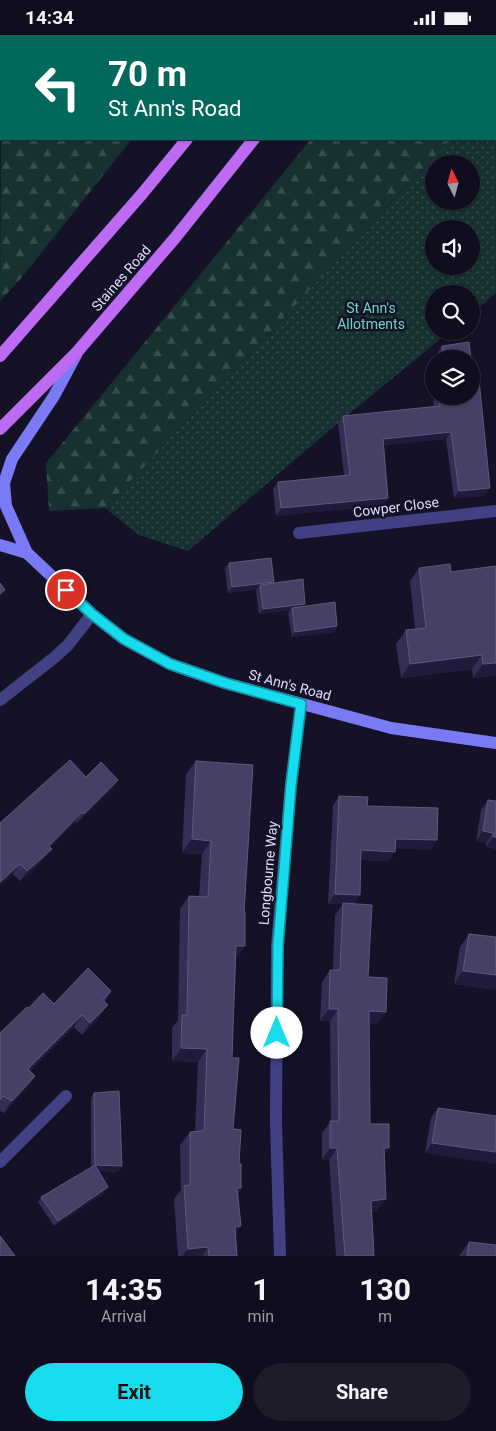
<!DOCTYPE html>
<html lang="en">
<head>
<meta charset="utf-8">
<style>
	body { margin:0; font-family:Roboto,sans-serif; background:#1e1c2b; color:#f1f3f6; height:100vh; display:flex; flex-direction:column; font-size:19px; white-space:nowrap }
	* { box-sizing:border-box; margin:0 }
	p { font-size:16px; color:#9c9ca4 }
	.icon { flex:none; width:28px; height:28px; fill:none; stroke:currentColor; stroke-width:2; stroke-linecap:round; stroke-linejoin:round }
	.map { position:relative; height:1221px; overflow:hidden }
	.side { display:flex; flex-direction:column; background:#100e1e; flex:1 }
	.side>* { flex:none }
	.guide { position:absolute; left:0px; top:0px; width:496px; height:105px; box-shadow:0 1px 4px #0004,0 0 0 1px #302e3c; background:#00695c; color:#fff; overflow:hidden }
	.needle { width:32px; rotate:354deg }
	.buttons { position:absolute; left:425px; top:120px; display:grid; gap:10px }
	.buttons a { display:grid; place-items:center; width:55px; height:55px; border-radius:50%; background:#100e1e; box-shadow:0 1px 4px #0004,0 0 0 1px #302e3c; font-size:25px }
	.pin { position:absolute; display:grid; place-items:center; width:42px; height:42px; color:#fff; margin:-21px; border:2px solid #fff; border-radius:50%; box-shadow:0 1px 5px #0007 }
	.me { position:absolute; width:55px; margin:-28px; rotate:0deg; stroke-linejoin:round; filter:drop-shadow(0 0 4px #0008) }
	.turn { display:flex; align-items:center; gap:18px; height:105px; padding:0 25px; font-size:22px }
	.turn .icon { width:65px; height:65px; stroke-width:2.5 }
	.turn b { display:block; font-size:35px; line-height:42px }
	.eta { display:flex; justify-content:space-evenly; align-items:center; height:85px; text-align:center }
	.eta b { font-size:30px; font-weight:700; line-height:35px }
	.action { display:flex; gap:10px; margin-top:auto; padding:10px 25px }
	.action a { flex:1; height:58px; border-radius:30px; background:#16dcee; color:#111; font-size:20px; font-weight:700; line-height:58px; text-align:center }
	.action a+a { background:#1e1c2b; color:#f1f3f6 }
	.status { display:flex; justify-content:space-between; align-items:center; height:35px; padding:0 25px; background:#100e1e; direction:ltr }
	.status svg { height:14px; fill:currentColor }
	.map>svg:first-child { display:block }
	.green { fill:url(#green-dots); fill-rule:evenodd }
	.forest { fill:url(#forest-firs) }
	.water { fill:url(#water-waves) }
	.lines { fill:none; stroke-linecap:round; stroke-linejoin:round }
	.street { stroke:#424183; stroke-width:12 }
	.secondary { stroke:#7b7af5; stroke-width:12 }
	.primary { stroke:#be6bf4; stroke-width:12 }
	.wall { fill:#342d54 }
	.shaded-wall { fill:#201a3b }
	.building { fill:#464066; stroke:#5e587d }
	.route-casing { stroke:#0e8f9b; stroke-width:12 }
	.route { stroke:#16dcee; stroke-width:9 }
	.labels { text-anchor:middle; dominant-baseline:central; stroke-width:5; stroke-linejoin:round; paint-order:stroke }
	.street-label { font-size:14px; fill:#dfdcfc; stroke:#151228 }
	.park-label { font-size:14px; fill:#6cd8bb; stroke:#151228 }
</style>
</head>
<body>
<div class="status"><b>14:34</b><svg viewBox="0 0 49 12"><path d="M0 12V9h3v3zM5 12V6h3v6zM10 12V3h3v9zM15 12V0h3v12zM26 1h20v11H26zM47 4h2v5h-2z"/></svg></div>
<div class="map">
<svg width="496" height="1221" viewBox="0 0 496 1221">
	<defs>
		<pattern id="green-dots" width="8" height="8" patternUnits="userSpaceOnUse" patternTransform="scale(1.25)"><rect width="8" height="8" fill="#163130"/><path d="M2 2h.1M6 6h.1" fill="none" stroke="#374e4f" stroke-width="1.8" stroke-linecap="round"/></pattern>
		<pattern id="forest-firs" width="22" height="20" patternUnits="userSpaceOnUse" patternTransform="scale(1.25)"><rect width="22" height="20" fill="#163130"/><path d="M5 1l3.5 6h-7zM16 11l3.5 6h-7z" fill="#374e4f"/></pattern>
		<pattern id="water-waves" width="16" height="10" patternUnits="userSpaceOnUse" patternTransform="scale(1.25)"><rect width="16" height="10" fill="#0f2344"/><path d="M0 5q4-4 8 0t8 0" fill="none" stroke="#324260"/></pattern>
	</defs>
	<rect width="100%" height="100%" fill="#151228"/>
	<!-- green -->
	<path class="green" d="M496,55V258L471,279V259H434V296H450L338,388L188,516L139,500L105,473L451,104H495ZM434,129H471V166H434ZM434,194H471V231H434Z"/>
	<!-- forest -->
	<g class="forest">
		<polygon points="71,0 215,0 71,1"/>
		<polygon points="396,0 496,0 496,55 495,56 495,1 395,1"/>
		<polygon points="1,93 1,104 132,104 22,242 0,266"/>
		<polygon points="311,104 451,104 105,473 49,476 46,428"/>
	</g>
	<!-- water -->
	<polygon class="water" points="0,0 71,0 1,1 0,94"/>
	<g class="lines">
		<!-- street -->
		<g class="street">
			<polyline points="299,498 496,476"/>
			<polyline points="0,665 55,622 68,610 92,579"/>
			<polyline points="0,1127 66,1061"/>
			<polyline points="280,1221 276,1087 277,910 291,750 301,669"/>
		</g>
		<!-- secondary -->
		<g class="secondary">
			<polyline points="76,320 54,361 12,424 4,448 6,471 27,518 92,579 124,604 170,629 225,648 391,693 496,708"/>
			<polyline points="0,510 27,518"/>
		</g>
		<!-- primary -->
		<g class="primary">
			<polyline points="268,1 269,0"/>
			<polyline points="333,1 334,0"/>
			<polyline points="0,321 142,159 187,104"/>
			<polyline points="0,394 77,317 175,203 254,104"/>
		</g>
	</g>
	<!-- wall -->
	<g class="wall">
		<polygon points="442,311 471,324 438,324 437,318"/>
		<polygon points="434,341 434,361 471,361 485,461 454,463 446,404 384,410 383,470 276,481 273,454 278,447 344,440 338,388 343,381 434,371 431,345"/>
		<polygon points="229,528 274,548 304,571 337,591 334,597 292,602 288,578 290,575 259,579 256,555 257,554 228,558 225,534"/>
		<polygon points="419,533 451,537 496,640 473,643 472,634 401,643 396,609 406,595 415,594 410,546"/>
		<polygon points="196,726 235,925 232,1023 233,1094 239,1129 241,1153 238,1159 235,1199 237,1221 178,1221 174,1164 181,1155 180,1110 190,1097 195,1097 198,1027 172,1026 172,993 178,985 180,874 189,861 199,861 202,819 182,818 186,739"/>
		<polygon points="86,742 118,745 111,755 77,788 75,787 50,812 45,823 20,846 13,839 0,850 0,788"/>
		<polygon points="339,761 367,771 437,805 430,815 396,813 389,826 361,825 360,860 354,869 377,989 369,988 370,1089 384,1119 377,1176 372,1177 374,1221 336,1221 329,1125 322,1125 322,1098 331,1086 330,986 320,986 322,947 330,935 333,935 335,880 343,869 328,869 333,771"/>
		<polygon points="488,765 496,766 496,814 486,812 486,808 476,806 481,775"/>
		<polygon points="469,899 496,902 496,955 454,949 460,912"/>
		<polygon points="111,956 105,966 100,982 82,1000 74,992 30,1036 35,1041 26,1053 4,1078 0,1076 0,998 29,973"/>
		<polygon points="94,1058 118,1137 98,1136 108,1152 104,1158 54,1191 38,1167 41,1162 91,1132 91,1063"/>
		<polygon points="438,1073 496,1081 425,1118 431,1083"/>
		<polygon points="469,1207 496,1221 459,1221"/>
	</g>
	<!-- shaded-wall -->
	<g class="shaded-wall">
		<polygon points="451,397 446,404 378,411 383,404"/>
		<polygon points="490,453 485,461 454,463 459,456"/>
		<polygon points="388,463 383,470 276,481 281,473"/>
		<polygon points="274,547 270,553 260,550 257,554 228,558 232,552"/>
		<polygon points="305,569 302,574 292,573 290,575 259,579 263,574"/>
		<polygon points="337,591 334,597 292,602 295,597"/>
		<polygon points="482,620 472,634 401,643 410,629"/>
		<polygon points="496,628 496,640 473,643 483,629"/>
		<polygon points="118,745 111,755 77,788 84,779"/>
		<polygon points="82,777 75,787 42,821 49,811"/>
		<polygon points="483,796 493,798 486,808 476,806"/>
		<polygon points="493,802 496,802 496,814 486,812"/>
		<polygon points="192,804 211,806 202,819 182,818"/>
		<polygon points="396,804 437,805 430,815 389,813"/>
		<polygon points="52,814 45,823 20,846 27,836"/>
		<polygon points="361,815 395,817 389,826 354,825"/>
		<polygon points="20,829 13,839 0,850 0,847"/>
		<polygon points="335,859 360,860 353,870 328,869"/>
		<polygon points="236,911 245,911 235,925"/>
		<polygon points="463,936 496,940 496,955 454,949"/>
		<polygon points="108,970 100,982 82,1000 90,988"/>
		<polygon points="329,974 338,974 330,986 320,986"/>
		<polygon points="369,976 386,977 377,989 361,988"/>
		<polygon points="82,980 74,992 20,1047 28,1034"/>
		<polygon points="181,1013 207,1014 198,1027 172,1026"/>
		<polygon points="35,1041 26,1053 4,1078 12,1066"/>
		<polygon points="432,1108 496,1117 496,1129 425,1118"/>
		<polygon points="330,1113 337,1113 329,1125 322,1125"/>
		<polygon points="384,1113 389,1113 381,1124"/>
		<polygon points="95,1130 122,1131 118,1137 91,1135"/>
		<polygon points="108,1152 104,1158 54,1191 58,1186"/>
		<polygon points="237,1153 241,1153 232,1167"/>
		<polygon points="386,1164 377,1176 363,1178 371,1166"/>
		<polygon points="241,1191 232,1205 235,1192"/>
		<polygon points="208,1212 202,1221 182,1221 188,1214"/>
	</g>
	<!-- building -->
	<g class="building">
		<polygon points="469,307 471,324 444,324 442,311"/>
		<polygon points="471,327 474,347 479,345 490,453 459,456 451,397 383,404 388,463 281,473 278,447 350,440 343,381 440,371 439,361 471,361"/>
		<polygon points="271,523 274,547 232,552 229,528"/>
		<polygon points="450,529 451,537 496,531 496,628 483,629 482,620 410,629 406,595 426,593 419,533"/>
		<polygon points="303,544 305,569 263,574 260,550"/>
		<polygon points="0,548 5,555 0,559"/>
		<polygon points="335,567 337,591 295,597 292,573"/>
		<polygon points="70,725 86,742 101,727 118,745 84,779 82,777 49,811 52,814 27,836 20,829 0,847 0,788"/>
		<polygon points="196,726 253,730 244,877 245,877 245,911 236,911 232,1023 239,1023 233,1094 241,1095 239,1129 241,1129 241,1153 237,1153 241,1191 235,1192 237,1221 209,1221 208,1212 188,1214 184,1151 190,1150 190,1097 204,1096 207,1014 181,1013 182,980 187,980 189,861 208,862 211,806 192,804"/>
		<polygon points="339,761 368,762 367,771 438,773 437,805 396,804 395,817 361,815 360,860 335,859"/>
		<polygon points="488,765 496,766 496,802 493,802 493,798 483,796"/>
		<polygon points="343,868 372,870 368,942 387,943 386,977 369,976 370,1089 389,1089 389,1113 384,1113 386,1164 371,1166 374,1221 345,1221 337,1113 330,1113 330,1086 339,1086 338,974 329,974 330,935 340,935"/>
		<polygon points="469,899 496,902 496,940 463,936"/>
		<polygon points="88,933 111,956 103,965 108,970 90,988 82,980 28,1034 35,1041 12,1066 3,1061 0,1065 0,998 27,972 29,973 43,958 54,969"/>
		<polygon points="119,1056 122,1131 95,1130 94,1058"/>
		<polygon points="438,1073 496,1081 496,1117 432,1108"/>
		<polygon points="95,1130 108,1152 58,1186 41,1162"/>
		<polygon points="0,1201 15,1221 0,1221"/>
		<polygon points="469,1207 496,1210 496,1221 467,1221"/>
	</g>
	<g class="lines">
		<defs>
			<polyline id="route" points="66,555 92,579 124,604 170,629 225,648 301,669 291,750 278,910 277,998"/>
		</defs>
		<!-- route casing -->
		<use href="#route" class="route-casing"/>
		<!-- route -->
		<use href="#route" class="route"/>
	</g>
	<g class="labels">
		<!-- street labels -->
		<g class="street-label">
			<text transform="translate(121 243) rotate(-49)">Staines Road</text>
			<text transform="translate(396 472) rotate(-7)">Cowper Close</text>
			<text transform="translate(290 650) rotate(15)">St Ann's Road</text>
			<text transform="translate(268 838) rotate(-85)">Longbourne Way</text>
		</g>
		<!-- park labels -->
		<g class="park-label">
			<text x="371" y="273">St Ann's<tspan x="371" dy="16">Allotments</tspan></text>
		</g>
	</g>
</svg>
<div class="buttons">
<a><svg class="needle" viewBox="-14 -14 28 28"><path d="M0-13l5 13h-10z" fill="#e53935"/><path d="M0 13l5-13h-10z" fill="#9c9ca4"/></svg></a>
<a><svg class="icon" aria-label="sound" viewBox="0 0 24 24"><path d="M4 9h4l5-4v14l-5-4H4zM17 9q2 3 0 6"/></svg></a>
<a><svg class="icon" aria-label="search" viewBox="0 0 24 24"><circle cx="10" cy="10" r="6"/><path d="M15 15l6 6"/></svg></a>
<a><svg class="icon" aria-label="layers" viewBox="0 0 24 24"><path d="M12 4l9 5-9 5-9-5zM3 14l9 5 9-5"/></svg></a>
</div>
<div class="pin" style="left:66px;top:555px;background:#d93025"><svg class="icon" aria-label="arrive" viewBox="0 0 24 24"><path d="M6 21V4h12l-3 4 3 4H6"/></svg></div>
<svg class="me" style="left:277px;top:998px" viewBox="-20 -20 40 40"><circle r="19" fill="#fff"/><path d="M0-13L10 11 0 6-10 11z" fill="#16dcee"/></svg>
<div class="guide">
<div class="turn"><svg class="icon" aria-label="left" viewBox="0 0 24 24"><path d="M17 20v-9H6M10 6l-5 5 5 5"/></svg><div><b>70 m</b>St Ann's Road</div></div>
</div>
</div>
<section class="side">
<div class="eta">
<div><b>14:35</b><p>Arrival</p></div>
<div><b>1</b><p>min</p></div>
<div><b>130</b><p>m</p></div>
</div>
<div class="action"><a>Exit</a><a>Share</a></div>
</section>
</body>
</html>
